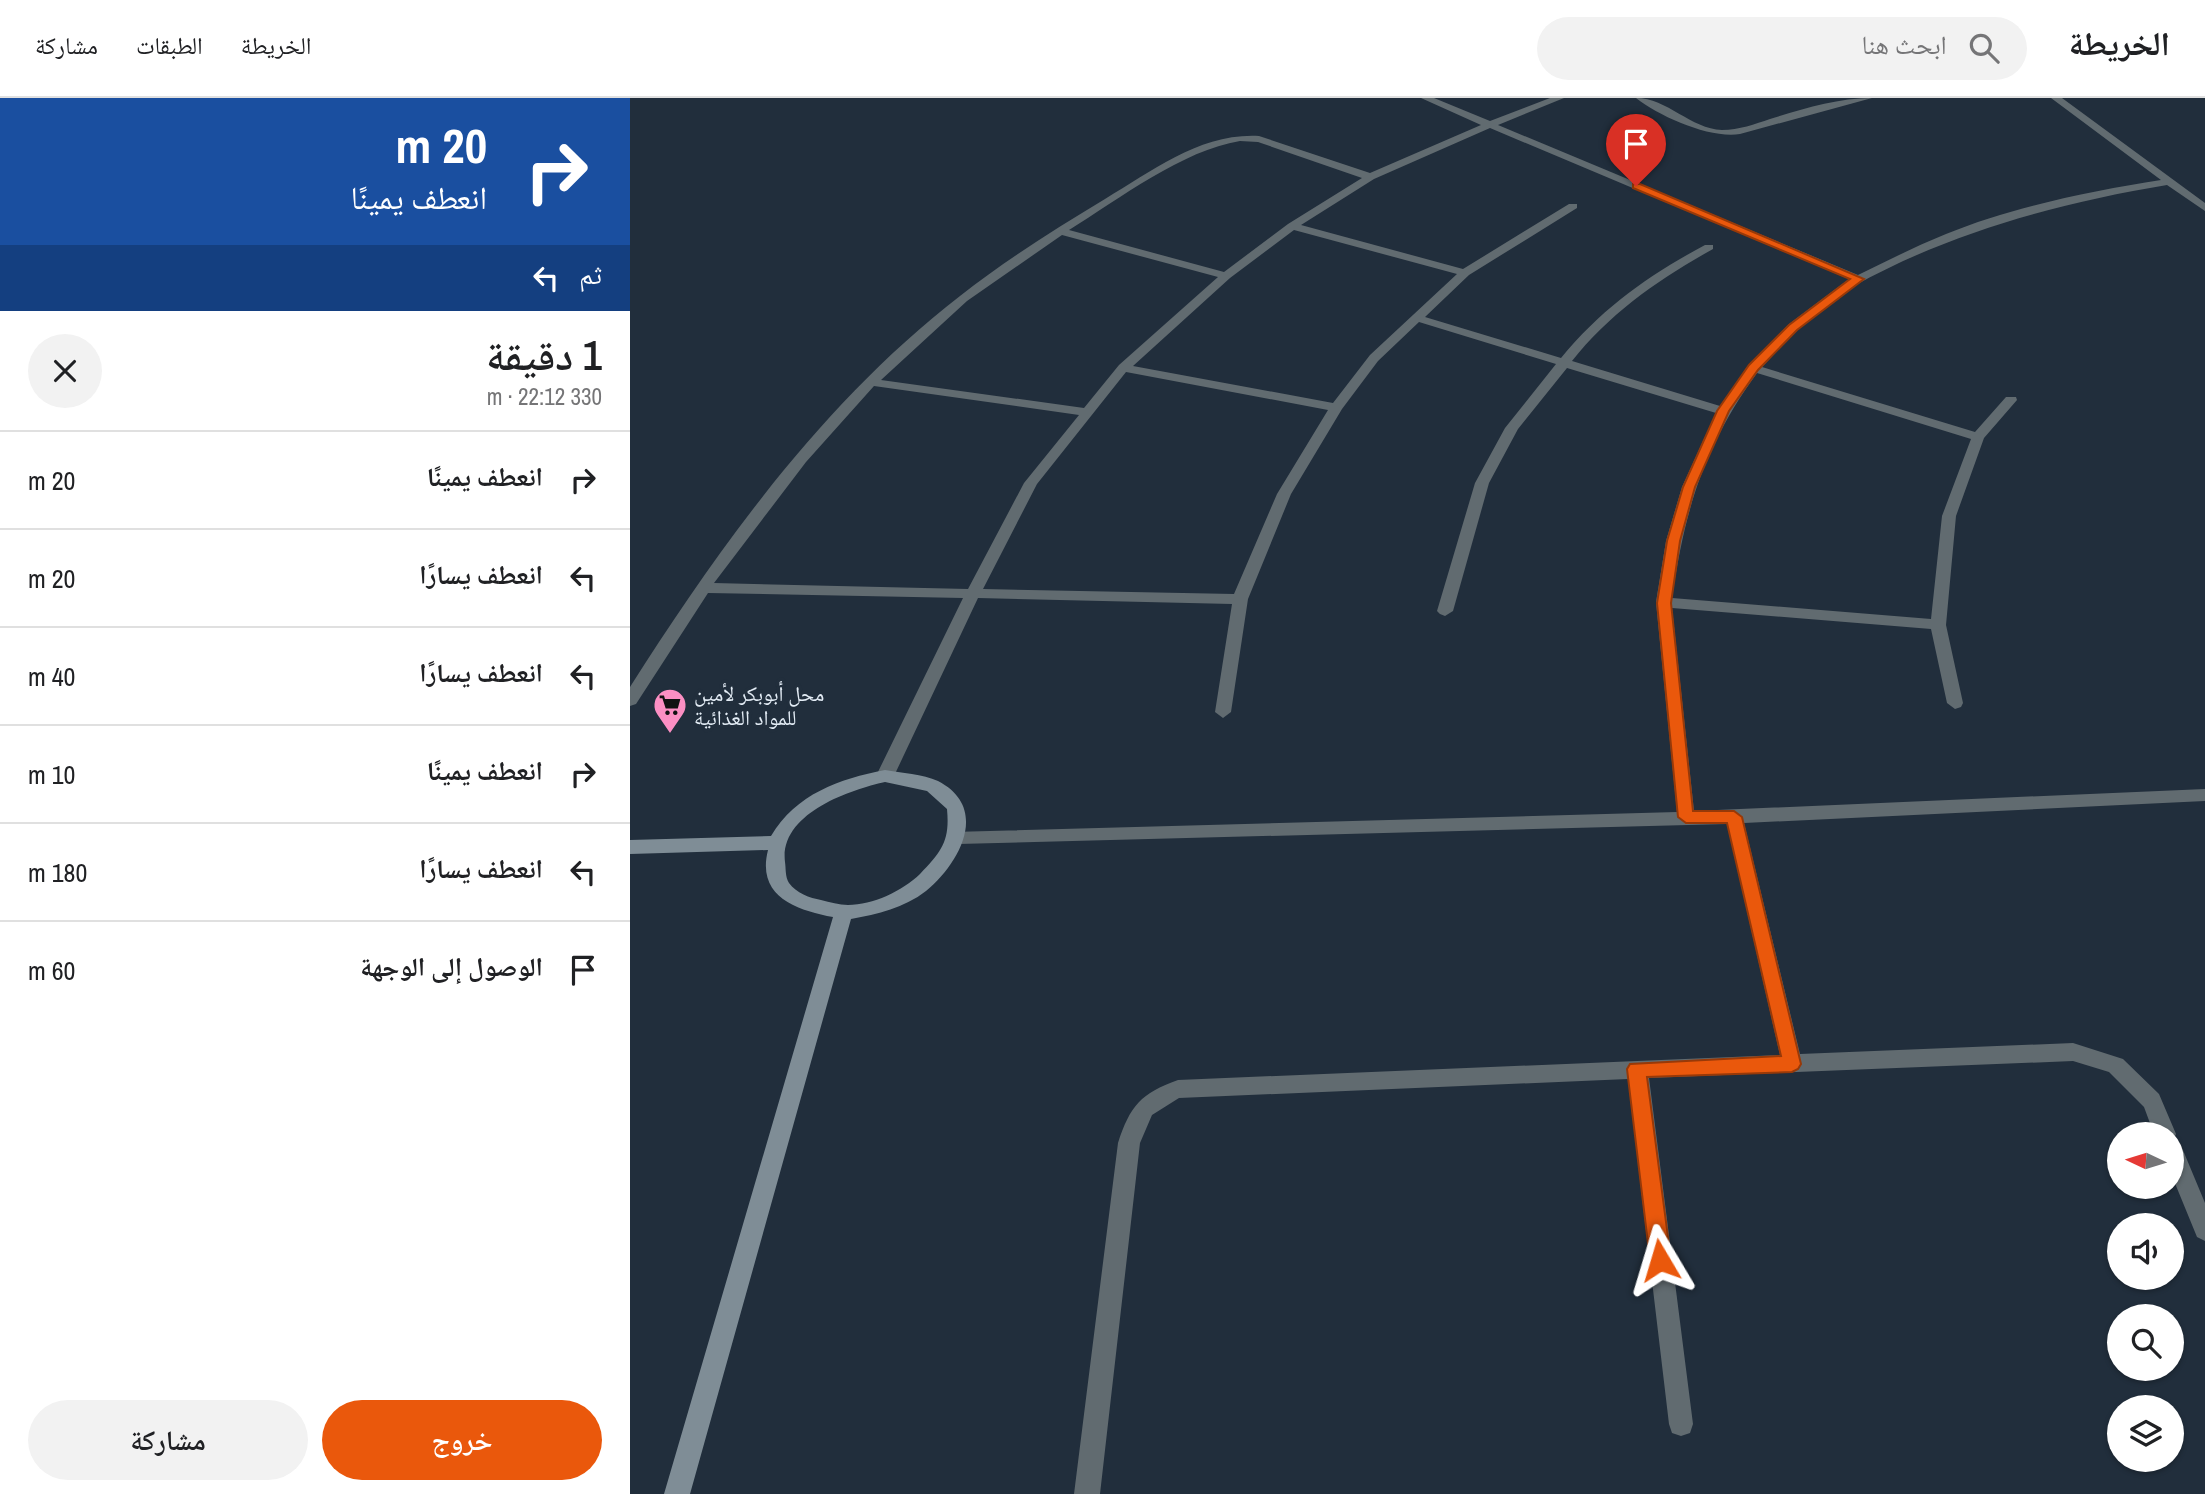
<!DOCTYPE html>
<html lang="ar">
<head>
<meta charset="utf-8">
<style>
	body { margin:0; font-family:"Archivo Narrow","Noto Naskh Arabic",sans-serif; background:#f2f2f2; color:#202124; direction:rtl; height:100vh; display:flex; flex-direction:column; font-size:26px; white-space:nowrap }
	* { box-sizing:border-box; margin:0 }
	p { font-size:23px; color:#757577 }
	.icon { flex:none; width:38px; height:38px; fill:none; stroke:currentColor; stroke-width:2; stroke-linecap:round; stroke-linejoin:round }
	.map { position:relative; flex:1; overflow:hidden; direction:ltr }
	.panel { display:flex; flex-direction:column; background:#fff; width:630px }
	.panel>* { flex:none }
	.top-card { background:#1a4fa0; color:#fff; overflow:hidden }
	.needle { width:46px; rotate:274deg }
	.buttons { position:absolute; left:1477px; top:1024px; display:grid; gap:14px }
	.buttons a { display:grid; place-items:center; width:77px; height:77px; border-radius:50%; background:#fff; box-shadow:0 2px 5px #0004; font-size:35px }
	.pin { position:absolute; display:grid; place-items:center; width:60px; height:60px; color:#fff; margin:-72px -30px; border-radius:50% 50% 50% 0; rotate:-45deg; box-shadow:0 0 7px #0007 }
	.pin .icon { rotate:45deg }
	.me { position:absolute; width:77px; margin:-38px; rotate:353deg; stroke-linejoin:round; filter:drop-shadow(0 0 5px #0008) }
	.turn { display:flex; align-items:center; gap:24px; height:147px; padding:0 28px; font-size:32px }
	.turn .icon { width:91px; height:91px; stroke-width:2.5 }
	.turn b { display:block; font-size:49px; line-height:60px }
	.then { display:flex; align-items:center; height:66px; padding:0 28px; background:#0003; gap:14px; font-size:26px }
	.round { display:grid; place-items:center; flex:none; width:74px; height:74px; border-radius:37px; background:#f2f2f2 }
	.summary { display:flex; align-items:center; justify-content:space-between; height:119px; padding:0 28px }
	h1 { font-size:42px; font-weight:600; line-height:52px }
	.primary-button { display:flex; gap:14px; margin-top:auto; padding:14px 28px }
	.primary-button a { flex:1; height:80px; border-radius:42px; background:#ea580c; color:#fff; font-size:28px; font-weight:600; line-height:80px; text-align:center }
	.primary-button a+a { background:#f2f2f2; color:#202124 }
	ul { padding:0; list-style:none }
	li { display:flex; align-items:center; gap:21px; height:98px; padding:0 28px; border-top:2px solid #e0e0e0 }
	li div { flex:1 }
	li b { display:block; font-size:26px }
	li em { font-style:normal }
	header { display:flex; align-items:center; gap:42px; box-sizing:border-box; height:98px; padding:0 35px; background:#fff; border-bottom:2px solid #e0e0e0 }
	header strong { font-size:33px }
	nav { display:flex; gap:38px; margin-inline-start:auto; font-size:24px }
	.search { width:490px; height:63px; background:#f2f2f2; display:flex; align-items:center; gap:18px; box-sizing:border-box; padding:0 24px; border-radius:38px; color:#757577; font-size:26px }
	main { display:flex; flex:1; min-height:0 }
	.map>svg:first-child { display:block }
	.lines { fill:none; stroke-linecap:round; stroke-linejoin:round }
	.street { fill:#616b70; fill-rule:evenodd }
	.secondary { fill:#7f8d96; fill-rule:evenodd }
	.route { fill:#ea580c; stroke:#983908; stroke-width:2 }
	.labels { text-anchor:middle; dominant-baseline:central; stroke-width:7; stroke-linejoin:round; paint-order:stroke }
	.poi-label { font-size:21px; fill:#e3ecf5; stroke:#212e3c; text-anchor:start }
</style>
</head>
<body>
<header>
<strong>الخريطة</strong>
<div class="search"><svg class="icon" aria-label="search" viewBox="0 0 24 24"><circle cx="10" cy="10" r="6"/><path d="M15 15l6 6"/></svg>ابحث هنا</div>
<nav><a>الخريطة</a><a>الطبقات</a><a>مشاركة</a></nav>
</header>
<main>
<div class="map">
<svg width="1575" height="1396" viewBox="0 0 1575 1396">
	<rect width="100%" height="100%" fill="#212e3c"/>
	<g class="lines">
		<!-- street -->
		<g class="street">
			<path d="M791,0H804L860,23L920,0H934L868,27L1228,177C1257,163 1286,148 1316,136C1382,109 1461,93 1531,82L1421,0H1432L1575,105V113L1537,87C1429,105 1321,134 1224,188C1189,207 1159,240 1132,269L1345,334L1376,299H1386L1387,302L1354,340L1326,418L1316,527L1333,605L1331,609L1325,611L1317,605L1301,531L1042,510L1064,713L1575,691V703L1114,725L1170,956L1443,945L1493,961L1529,996L1546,1036L1543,1043L1550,1045L1575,1105V1143L1567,1139L1542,1078V1036H1524L1514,1009L1479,974L1443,963L1019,980L1063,1326L1060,1335L1051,1338L1042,1335L1039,1326L998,981L549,1000L522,1017L510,1045L470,1396H444L488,1045C500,1008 511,995 548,982L1150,957L1097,726L328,746L322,744L319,739L322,734L1047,714L1026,504L1036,443L1052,389L1086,315L937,270L888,331L859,385L823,513L815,518L810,516L807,513L845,385L875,330L926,266L789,224L748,263L712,311L661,396L618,501L601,614L593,620L585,614L602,506L348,500L264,678L255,684L246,678L333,500L78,495L6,606L0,608V589C91,446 194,303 330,198C376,162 425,131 475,101C524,72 570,35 629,38L740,75L851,27ZM860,30L1219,181L1159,226L1120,267L1090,308L942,263C980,215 1029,181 1083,151V147H1075C1019,177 972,210 931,260L795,219L839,177L947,110V106H939L833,171L671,127L744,81ZM610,43L628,44L732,80L658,126L594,174L439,132C489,101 553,52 610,43ZM664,132L827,176L740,257L703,305L503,268L600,180ZM432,137L588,179L489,267L454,310L251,282L337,203ZM496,274L698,312L647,396L604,496L353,491L407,386ZM1127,275L1341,341L1312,418L1301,521L1042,500C1055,411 1074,348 1127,275ZM244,288L449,317L394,385L338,491L84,485L176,364Z"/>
			<path d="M1006,0C1037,0 1061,31 1092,32C1109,32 1125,26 1140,21C1173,11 1207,0 1242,0L1110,36C1081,41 1030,19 1006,0Z"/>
		</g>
		<!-- secondary -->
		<path class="secondary" d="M255,672C271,675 293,676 308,683C360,710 330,765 296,793C274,810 248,816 221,821L60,1396H34L203,819C167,812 126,799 138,752L0,756V742L141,738C166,696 209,681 255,672ZM255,684L297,693L317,711C320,743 312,753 290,776C272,793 243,807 218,807C209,807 200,804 191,802C180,800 166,795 159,785C155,779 156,770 155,764C149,716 219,692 255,684Z"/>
	</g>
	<!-- route -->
	<polygon class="route" points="1003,86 1010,86 1234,181 1167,232 1128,272 1099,313 1065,389 1050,443 1041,505 1063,713 1104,713 1112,719 1171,966 1168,971 1162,974 1017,979 1041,1162 1038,1169 1030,1172 1023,1169 1020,1162 997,971 1000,966 1151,958 1097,725 1056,725 1048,719 1027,505 1037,443 1053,389 1087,313 1119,267 1159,227 1220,181 1003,90"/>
	<!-- icons -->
	<defs>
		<symbol id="supermarket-pin" viewBox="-11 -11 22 30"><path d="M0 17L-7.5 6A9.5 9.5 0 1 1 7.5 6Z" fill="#fc8fc3" stroke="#212e3c"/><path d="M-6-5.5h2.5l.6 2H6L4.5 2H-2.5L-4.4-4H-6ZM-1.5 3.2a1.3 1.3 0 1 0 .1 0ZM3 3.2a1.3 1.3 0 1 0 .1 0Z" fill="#111"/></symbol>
	</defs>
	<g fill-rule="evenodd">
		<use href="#supermarket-pin" x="21" y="588" width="38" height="52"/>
	</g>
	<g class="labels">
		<!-- poi labels -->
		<g class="poi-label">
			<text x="64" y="595">محل أبوبكر لأمين<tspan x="64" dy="24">للمواد الغذائية</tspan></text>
		</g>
	</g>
</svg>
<div class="buttons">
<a><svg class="needle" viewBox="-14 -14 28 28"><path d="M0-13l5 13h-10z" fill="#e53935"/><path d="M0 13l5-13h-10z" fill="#757577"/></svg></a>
<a><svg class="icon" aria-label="sound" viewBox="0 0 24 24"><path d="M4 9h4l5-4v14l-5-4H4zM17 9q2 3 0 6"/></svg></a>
<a><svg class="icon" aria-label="search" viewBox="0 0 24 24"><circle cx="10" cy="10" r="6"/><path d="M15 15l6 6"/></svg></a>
<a><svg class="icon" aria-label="layers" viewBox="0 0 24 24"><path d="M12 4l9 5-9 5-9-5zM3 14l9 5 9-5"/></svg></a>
</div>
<div class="pin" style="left:1006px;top:88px;background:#d93025"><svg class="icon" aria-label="arrive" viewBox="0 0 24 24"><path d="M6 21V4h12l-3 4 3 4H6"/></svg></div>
<svg class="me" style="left:1030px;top:1162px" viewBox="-20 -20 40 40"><path d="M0-17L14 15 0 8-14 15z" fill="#ea580c" stroke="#fff" stroke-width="4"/></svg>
</div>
<section class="panel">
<div class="top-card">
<div class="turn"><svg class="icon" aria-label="right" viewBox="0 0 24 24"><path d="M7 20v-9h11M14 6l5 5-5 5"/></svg><div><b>20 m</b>انعطف يمينًا</div></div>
<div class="then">ثم<svg class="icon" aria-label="left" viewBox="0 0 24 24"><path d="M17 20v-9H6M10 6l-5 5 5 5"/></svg></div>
</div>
<div class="summary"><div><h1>1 دقيقة</h1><p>330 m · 22:12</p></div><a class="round"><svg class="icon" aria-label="close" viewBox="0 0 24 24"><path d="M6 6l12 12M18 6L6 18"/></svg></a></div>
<ul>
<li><svg class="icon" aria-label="right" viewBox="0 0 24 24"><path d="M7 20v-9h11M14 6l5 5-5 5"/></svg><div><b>انعطف يمينًا</b></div><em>20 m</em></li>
<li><svg class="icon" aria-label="left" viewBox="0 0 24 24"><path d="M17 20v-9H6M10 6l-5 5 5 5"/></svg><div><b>انعطف يسارًا</b></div><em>20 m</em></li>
<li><svg class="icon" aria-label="left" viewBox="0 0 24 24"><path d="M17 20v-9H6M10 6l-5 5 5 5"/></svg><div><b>انعطف يسارًا</b></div><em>40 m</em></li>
<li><svg class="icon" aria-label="right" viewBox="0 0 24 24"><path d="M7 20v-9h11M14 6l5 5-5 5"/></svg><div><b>انعطف يمينًا</b></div><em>10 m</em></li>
<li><svg class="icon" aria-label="left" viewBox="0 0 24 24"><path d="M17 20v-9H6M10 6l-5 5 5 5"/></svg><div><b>انعطف يسارًا</b></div><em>180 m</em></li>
<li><svg class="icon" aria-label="arrive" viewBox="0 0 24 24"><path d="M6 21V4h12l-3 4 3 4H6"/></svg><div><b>الوصول إلى الوجهة</b></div><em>60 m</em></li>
</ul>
<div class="primary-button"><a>خروج</a><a>مشاركة</a></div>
</section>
</main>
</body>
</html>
